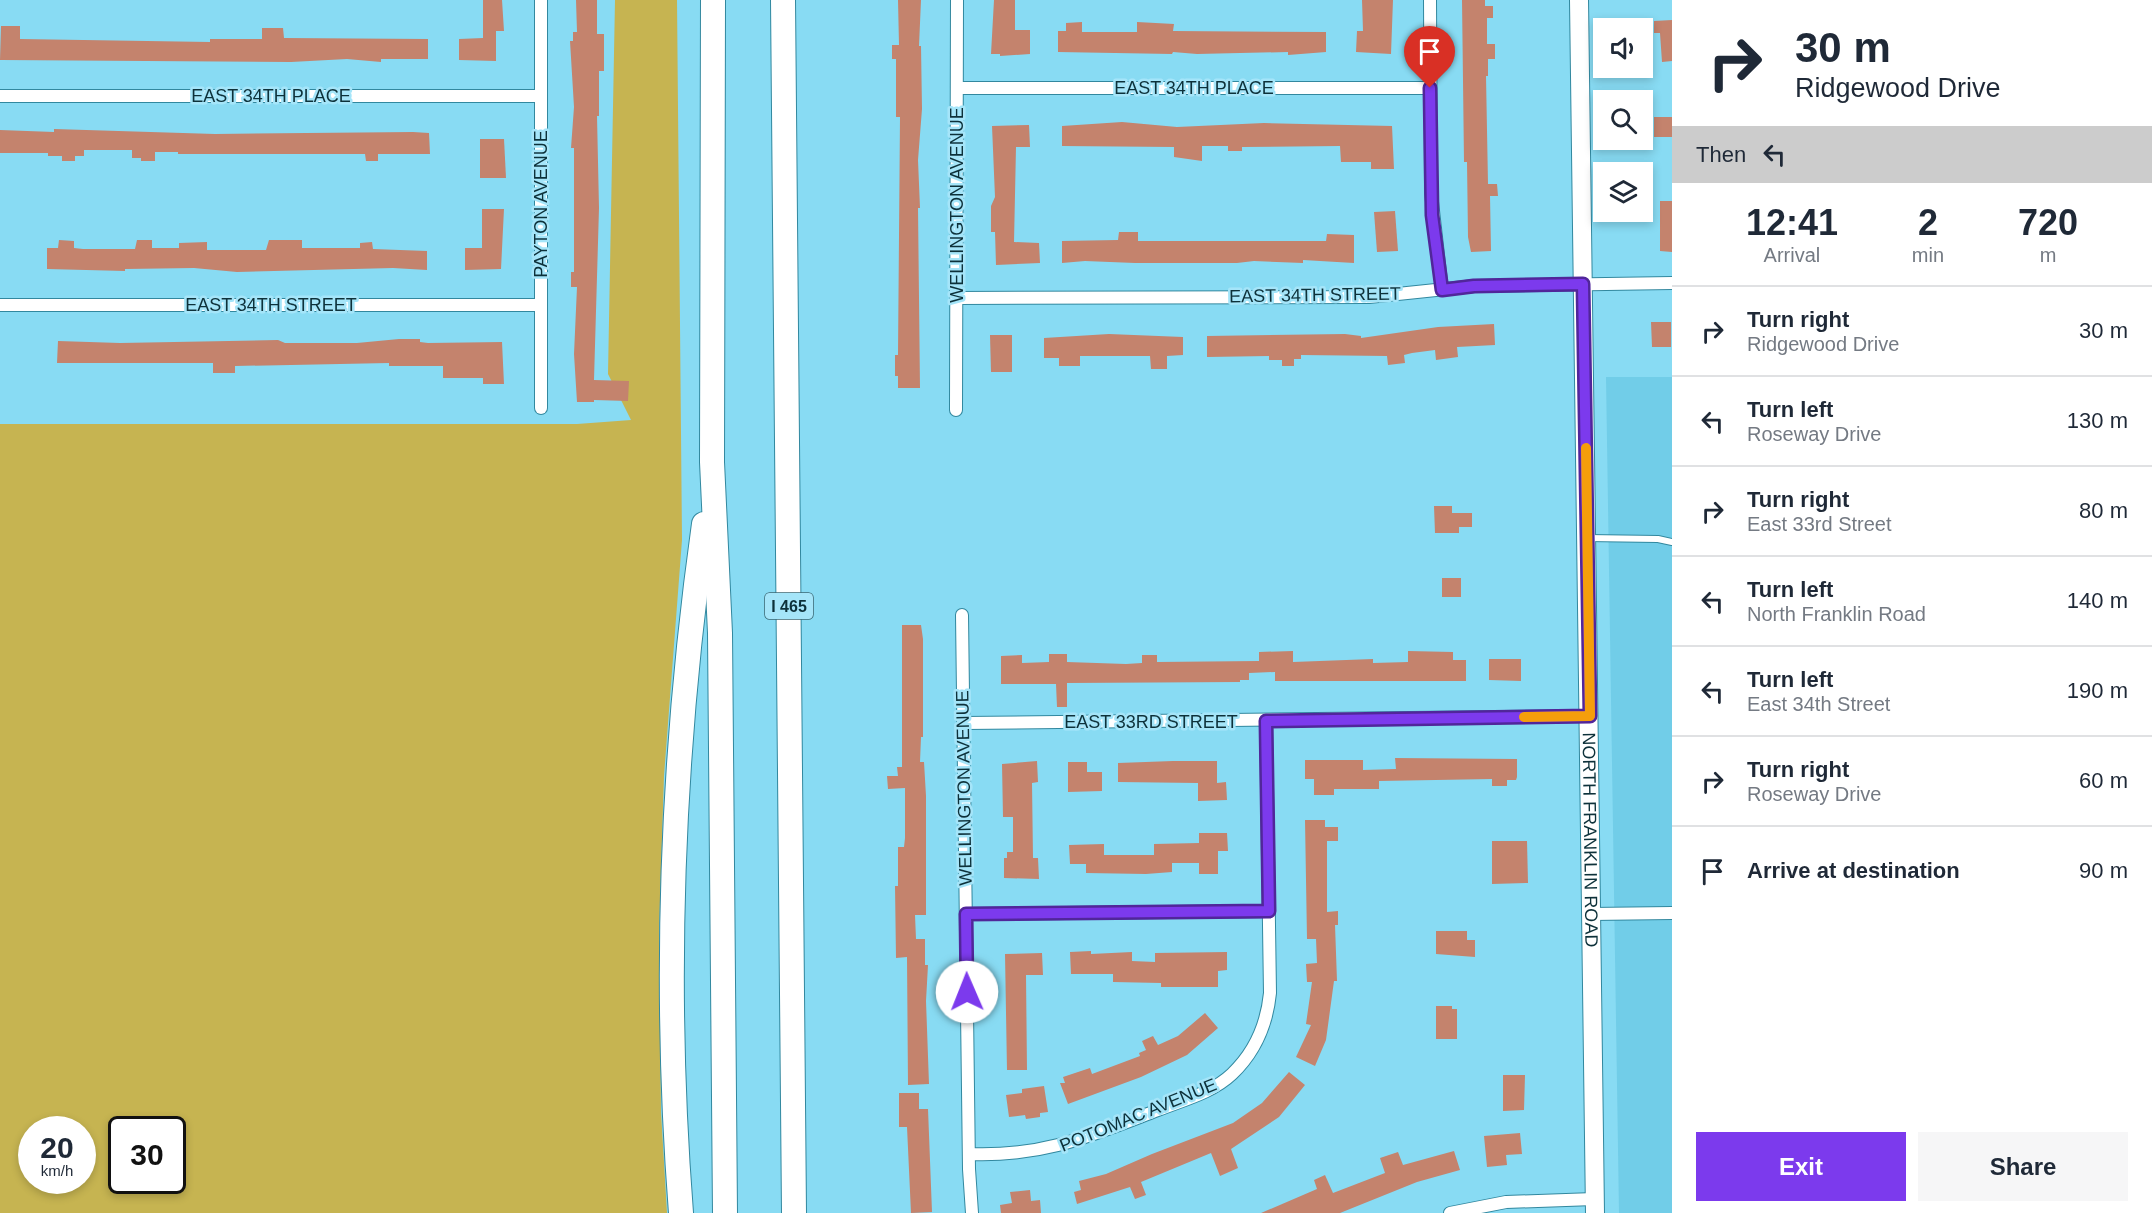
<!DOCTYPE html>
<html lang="en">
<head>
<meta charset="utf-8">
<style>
	body { margin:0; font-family:Helvetica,sans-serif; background:#f6f6f7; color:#1f2937; height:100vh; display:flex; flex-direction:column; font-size:22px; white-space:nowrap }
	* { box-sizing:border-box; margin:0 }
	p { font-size:20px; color:#747a83 }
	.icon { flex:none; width:33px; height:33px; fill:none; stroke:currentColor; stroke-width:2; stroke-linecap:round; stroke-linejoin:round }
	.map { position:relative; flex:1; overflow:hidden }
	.details { display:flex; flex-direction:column; background:#fff; width:480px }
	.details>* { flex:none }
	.banner { background:#fff; color:#1f2937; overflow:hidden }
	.buttons { position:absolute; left:1593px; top:18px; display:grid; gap:12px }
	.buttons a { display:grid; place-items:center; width:60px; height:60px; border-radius:0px; background:#fff; box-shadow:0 3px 9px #0003; font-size:30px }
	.speed { position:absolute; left:18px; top:1116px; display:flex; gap:12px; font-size:30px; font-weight:700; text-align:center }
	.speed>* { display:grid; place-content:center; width:78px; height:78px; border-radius:50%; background:#fff; box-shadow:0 3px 9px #0003; line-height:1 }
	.speed small { font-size:15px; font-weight:400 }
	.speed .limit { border:3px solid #111; border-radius:9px; background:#fff; color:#111 }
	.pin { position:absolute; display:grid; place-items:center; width:51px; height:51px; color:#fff; margin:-62px -26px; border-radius:50% 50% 50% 0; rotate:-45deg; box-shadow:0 0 6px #0007 }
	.pin .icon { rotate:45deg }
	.me { position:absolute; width:66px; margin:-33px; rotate:359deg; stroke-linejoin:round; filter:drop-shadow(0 0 4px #0008) }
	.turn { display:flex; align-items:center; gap:21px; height:126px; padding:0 24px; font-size:27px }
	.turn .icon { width:78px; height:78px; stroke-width:2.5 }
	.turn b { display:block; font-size:42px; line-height:51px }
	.then { display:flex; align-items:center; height:57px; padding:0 24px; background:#0003; gap:12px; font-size:22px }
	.eta { display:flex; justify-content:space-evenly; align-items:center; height:102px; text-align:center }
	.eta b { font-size:36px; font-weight:700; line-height:42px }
	.button { display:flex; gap:12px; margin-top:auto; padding:12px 24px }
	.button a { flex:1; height:69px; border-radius:0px; background:#7c3aed; color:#fff; font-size:24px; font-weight:700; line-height:69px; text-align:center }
	.button a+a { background:#f6f6f7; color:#1f2937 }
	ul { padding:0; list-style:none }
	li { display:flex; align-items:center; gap:18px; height:90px; padding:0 24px; border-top:2px solid #e0e1e3 }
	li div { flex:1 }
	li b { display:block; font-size:22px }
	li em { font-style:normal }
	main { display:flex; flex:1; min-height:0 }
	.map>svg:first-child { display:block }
	.built { fill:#71cde8 }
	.green { fill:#c6b451; fill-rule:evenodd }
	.building { fill:#c4836d }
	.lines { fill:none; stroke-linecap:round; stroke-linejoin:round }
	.service-casing { stroke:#32889f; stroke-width:8 }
	.minor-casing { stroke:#32889f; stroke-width:14 }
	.secondary-casing { stroke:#32889f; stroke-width:20 }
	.motorway-casing { stroke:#32889f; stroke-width:26 }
	.service { stroke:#fff; stroke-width:6 }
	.minor { stroke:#fff; stroke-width:12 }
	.secondary { stroke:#fff; stroke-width:18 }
	.motorway { stroke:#fff; stroke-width:24 }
	.route-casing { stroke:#51269a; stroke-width:15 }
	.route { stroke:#7c3aed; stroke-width:10 }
	.slow { stroke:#f59e0b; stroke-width:10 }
	.labels { text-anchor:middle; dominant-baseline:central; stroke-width:5; stroke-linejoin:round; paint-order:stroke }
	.shield { fill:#a5e5f9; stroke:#3b6773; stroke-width:1.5 }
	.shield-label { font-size:16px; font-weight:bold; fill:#0d313a }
	.street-label { font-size:18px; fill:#0d313a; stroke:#a5e5f9 }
</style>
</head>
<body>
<main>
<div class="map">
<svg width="1672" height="1213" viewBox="0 0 1672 1213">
	<rect width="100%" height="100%" fill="#88dbf3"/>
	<!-- built -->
	<polygon class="built" points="1606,377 1672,377 1672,1213 1619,1213"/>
	<!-- green -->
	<path class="green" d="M615,0H677L682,540L664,776L659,931L661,1112L667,1213H0V424H577L631,420L608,374ZM32,1130H82V1180H32ZM122,1130H172V1180H122Z"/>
	<!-- building -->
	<g class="building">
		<polygon points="483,0 502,0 504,31 496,31 496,61 459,60 459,39 483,38"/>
		<polygon points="576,0 597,0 597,34 604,34 604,71 599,71 599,116 597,116 599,208 594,380 629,381 628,401 594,400 594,402 577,402 574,354 577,287 571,287 571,272 574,272 574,148 571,148 574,107 570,41 573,41 573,32 577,32"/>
		<polygon points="898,0 921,0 919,46 921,46 922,109 918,160 920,208 918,208 920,388 898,388 898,376 895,376 895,355 898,355 900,117 896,117 896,59 892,59 892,45 899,45"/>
		<polygon points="994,0 1015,0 1015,30 1030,30 1030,54 1000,56 1000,54 991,54"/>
		<polygon points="1362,0 1393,0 1391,54 1356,52 1357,31 1363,31"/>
		<polygon points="1462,0 1485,0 1485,6 1493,6 1493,18 1487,18 1487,44 1495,44 1495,59 1488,59 1488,76 1486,76 1488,184 1497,184 1498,196 1490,196 1491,251 1471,252 1468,237 1467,162 1464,162"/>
		<polygon points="1672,20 1672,61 1662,62 1660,33 1654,33 1654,21"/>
		<polygon points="1082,22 1082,32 1137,32 1137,22 1174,24 1173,31 1326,32 1326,52 1288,55 1288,52 1197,54 1173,52 1172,54 1058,52 1058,31 1066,31 1066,23"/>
		<polygon points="1,26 20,26 20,39 210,42 210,39 262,39 262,28 283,28 284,38 428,39 428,59 381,59 381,62 347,59 291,62 0,60"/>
		<rect x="1654" y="117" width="18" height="20"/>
		<polygon points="1122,122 1177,127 1264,123 1392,126 1394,169 1371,169 1371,162 1341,162 1340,146 1242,147 1242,151 1228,151 1228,146 1202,146 1202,161 1174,157 1174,147 1062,146 1062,126"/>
		<polygon points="1029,125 1030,147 1016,147 1014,242 1039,243 1040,263 996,265 995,232 991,232 991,206 995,197 992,126"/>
		<polygon points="54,129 215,134 413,132 429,133 430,154 378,154 378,161 366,161 365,154 178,154 178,152 155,152 155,161 141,161 141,158 132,158 132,150 84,150 84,156 75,156 75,161 62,161 62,156 48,156 48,153 0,153 0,130 54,132"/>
		<polygon points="480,139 504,139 506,178 480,178"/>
		<polygon points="1660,201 1672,201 1672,252 1660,251"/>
		<polygon points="482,209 504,209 501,269 465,270 465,248 482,248"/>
		<polygon points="1395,211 1398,251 1377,252 1374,212"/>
		<polygon points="1119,232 1138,232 1138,241 1326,241 1327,234 1354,235 1354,263 1303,260 1303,263 1254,261 1237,263 1135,263 1085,261 1062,263 1062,241 1118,240"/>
		<polygon points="59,240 74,241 74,248 83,249 135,249 137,240 152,240 152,248 179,248 179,243 207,242 207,250 266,250 269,240 302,240 302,248 360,248 360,243 372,242 373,249 427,251 427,270 393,268 237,272 194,268 125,269 125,271 47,269 47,248 58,248"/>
		<polygon points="1651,322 1671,322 1671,347 1652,347"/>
		<polygon points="1494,324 1495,345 1457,347 1458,357 1436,360 1435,350 1412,353 1404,355 1405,363 1388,365 1387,356 1301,355 1301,359 1294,359 1294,366 1282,366 1282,360 1269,360 1269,356 1207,357 1207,336 1345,334 1361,336 1361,338 1438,327"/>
		<polygon points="1109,334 1183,337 1183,355 1167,356 1167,369 1151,369 1150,356 1080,356 1080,366 1059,366 1059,358 1044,358 1044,338"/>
		<polygon points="990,335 1012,335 1012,372 991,372"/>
		<polygon points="399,339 420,339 420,342 428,343 502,342 504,384 483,384 483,378 443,378 443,366 389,366 389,363 235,366 235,373 213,373 213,363 57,363 58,341 120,343 278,340 285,343 357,343"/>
		<polygon points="1434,506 1452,506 1452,513 1472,513 1472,527 1459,527 1459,533 1435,533"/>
		<rect x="1442" y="578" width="19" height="19"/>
		<polygon points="902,625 921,625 923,639 923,737 921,737 920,762 924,762 926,796 926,915 915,915 916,939 925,939 925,965 928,965 926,1001 929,1084 908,1085 907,957 896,958 895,886 898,886 898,847 904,847 905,838 905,788 888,789 887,776 898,776 897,767 902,767"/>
		<polygon points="1293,651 1293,662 1373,659 1373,663 1408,662 1408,651 1453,652 1453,660 1466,660 1466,681 1275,681 1275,672 1249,673 1249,680 1240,680 1240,682 1067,683 1067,707 1057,707 1056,684 1001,684 1001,656 1022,655 1022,663 1049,662 1049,654 1067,654 1067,662 1126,664 1142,663 1142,655 1157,655 1157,662 1259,661 1259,652"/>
		<polygon points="1489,659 1521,659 1521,681 1489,680"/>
		<polygon points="1395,758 1517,759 1517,777 1516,780 1507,780 1507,786 1492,786 1492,779 1379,781 1379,789 1334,789 1334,795 1314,795 1314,779 1305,779 1305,760 1363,760 1363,770 1396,769"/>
		<polygon points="1037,761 1038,782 1032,783 1033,858 1038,858 1039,879 1004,878 1004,858 1007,858 1007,852 1013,852 1013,817 1003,817 1002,764"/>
		<polygon points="1173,761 1217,761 1217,783 1226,782 1227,800 1198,801 1198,783 1118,782 1118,763"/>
		<polygon points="1068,762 1087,762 1087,772 1102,772 1102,791 1068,792"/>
		<polygon points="1305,820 1325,820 1325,827 1338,827 1338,841 1327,841 1327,912 1338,911 1338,925 1335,925 1337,981 1334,981 1326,1040 1315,1066 1296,1057 1311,1025 1306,1024 1312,982 1307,982 1306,964 1317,963 1316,939 1307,939"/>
		<polygon points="1199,833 1227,833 1228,851 1218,851 1218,874 1199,874 1199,863 1172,863 1172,872 1146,874 1086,873 1086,864 1070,864 1069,845 1104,844 1104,855 1154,855 1154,844 1199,843"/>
		<polygon points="1492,841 1527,841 1528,883 1492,884"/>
		<polygon points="1436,931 1467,931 1467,940 1475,940 1475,957 1436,954"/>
		<polygon points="1091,951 1091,954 1132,952 1132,961 1155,962 1155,953 1227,952 1227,970 1218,971 1218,987 1161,987 1161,983 1113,982 1113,974 1071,974 1070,952"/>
		<polygon points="1042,953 1043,975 1026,975 1027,1070 1007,1070 1005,954"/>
		<polygon points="1436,1006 1452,1006 1452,1009 1457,1009 1457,1039 1436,1039"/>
		<polygon points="1205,1013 1218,1028 1187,1055 1141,1077 1068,1104 1060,1083 1065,1083 1063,1077 1090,1068 1092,1074 1140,1056 1139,1053 1146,1050 1142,1041 1153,1036 1158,1045 1178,1036"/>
		<polygon points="1289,1072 1305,1085 1279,1117 1231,1149 1238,1168 1220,1176 1211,1153 1141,1182 1146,1195 1135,1199 1130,1187 1077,1204 1074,1192 1081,1190 1079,1181 1106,1174 1152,1154 1233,1123 1262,1103"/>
		<polygon points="1503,1075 1525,1075 1524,1110 1503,1111"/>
		<polygon points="1044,1086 1048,1112 1040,1113 1040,1117 1026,1119 1025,1115 1009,1117 1006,1095 1022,1093 1022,1089"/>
		<polygon points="899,1093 919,1093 919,1109 928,1109 932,1212 911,1213 907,1127 899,1127"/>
		<polygon points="1520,1133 1522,1154 1506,1155 1507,1165 1487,1167 1484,1136"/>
		<polygon points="1454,1151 1460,1170 1417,1182 1340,1213 1261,1213 1317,1189 1314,1180 1325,1175 1333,1193 1385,1173 1380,1158 1398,1152 1403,1165"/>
		<polygon points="1030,1190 1031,1201 1040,1200 1041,1213 1001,1213 1000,1205 1012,1203 1010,1192"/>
	</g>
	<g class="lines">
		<defs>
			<polyline id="service" points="1587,538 1658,539 1672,542"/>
			<g id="minor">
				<polyline points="1430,0 1431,193 1442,290"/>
				<polyline points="957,88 1430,88"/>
				<polyline points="0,96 541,96"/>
				<polyline points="957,298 1369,297 1474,286 1672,283"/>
				<polyline points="0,305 541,305"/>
				<polyline points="541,408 541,0"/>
				<polyline points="956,410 957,0"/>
				<polyline points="962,615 969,1169 972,1213"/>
				<polyline points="964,723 1590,716"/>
				<polyline points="966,914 1269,911"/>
				<polyline points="1591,914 1672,913"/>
				<path d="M969,1154C1044,1157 1090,1136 1158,1110C1183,1100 1212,1093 1232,1074C1255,1052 1267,1023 1270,993L1266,721"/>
				<polyline points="1450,1213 1506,1202 1594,1199"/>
			</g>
			<g id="secondary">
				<path id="s1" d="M1579,0L1595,1213"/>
			</g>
			<g id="motorway">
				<polyline points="713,0 712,462 720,633 725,1213"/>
				<polyline points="783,0 794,1213"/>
				<path d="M681,1213C663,983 672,752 704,524"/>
			</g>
		</defs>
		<!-- service casing -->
		<use href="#service" class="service-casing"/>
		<!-- minor casing -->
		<use href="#minor" class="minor-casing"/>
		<!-- secondary casing -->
		<use href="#secondary" class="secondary-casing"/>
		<!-- motorway casing -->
		<use href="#motorway" class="motorway-casing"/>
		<!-- service -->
		<use href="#service" class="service"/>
		<!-- minor -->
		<use href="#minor" class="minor"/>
		<!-- secondary -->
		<use href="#secondary" class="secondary"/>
		<!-- motorway -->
		<use href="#motorway" class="motorway"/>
	</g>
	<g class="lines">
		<defs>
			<polyline id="route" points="967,992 966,914 1269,911 1266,721 1590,716 1583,284 1474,286 1442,290 1432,215 1430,88"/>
		</defs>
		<!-- route casing -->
		<use href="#route" class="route-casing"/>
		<!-- route -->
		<use href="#route" class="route"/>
		<!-- slow -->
		<polyline class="slow" points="1524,717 1590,716 1586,448"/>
	</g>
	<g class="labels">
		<!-- shield labels -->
		<rect class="shield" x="765" y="593" width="48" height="26" rx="4.5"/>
		<g class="shield-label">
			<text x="789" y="606">I 465</text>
		</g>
		<!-- street labels -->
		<g class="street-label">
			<text x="1194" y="88">EAST 34TH PLACE</text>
			<text x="271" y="96">EAST 34TH PLACE</text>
			<text transform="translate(541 204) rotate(-90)">PAYTON AVENUE</text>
			<text transform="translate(957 205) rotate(-90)">WELLINGTON AVENUE</text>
			<text transform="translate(1315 295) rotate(-1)">EAST 34TH STREET</text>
			<text x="271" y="305">EAST 34TH STREET</text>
			<text x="1151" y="722">EAST 33RD STREET</text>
			<text transform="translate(964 788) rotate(-91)">WELLINGTON AVENUE</text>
			<text stroke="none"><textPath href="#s1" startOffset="840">NORTH FRANKLIN ROAD</textPath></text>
			<text transform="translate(1138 1115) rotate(-22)">POTOMAC AVENUE</text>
		</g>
	</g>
</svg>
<div class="buttons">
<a><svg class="icon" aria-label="sound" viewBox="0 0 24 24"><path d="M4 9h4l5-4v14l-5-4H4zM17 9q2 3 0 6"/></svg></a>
<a><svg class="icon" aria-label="search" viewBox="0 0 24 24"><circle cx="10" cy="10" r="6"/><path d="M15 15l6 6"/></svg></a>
<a><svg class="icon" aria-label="layers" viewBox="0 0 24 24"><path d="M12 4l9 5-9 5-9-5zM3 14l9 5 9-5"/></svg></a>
</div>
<div class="speed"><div>20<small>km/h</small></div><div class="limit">30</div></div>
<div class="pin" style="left:1430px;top:88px;background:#d93025"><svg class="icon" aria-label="arrive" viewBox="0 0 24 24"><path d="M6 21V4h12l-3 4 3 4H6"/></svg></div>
<svg class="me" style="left:967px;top:992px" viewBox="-20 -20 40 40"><circle r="19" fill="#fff"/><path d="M0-13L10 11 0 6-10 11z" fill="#7c3aed"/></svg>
</div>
<section class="details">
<div class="banner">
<div class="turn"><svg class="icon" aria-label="right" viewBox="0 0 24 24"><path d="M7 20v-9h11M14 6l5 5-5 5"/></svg><div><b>30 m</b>Ridgewood Drive</div></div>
<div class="then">Then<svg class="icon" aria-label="left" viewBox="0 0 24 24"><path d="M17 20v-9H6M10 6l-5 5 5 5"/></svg></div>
</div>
<div class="eta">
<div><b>12:41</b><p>Arrival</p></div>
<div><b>2</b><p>min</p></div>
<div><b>720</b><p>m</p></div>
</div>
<ul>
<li><svg class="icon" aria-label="right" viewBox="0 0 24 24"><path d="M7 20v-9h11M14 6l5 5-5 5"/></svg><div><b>Turn right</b><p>Ridgewood Drive</p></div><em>30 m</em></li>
<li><svg class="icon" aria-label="left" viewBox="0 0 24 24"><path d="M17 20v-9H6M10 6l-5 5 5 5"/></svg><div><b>Turn left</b><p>Roseway Drive</p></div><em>130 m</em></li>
<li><svg class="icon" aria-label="right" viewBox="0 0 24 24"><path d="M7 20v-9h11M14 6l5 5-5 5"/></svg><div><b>Turn right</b><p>East 33rd Street</p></div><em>80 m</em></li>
<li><svg class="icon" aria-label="left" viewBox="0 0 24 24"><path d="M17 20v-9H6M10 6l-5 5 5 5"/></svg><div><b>Turn left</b><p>North Franklin Road</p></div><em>140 m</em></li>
<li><svg class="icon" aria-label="left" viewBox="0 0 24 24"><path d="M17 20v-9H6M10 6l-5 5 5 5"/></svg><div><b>Turn left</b><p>East 34th Street</p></div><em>190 m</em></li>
<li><svg class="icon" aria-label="right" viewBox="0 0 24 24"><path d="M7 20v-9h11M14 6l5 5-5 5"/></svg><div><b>Turn right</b><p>Roseway Drive</p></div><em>60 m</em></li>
<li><svg class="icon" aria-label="arrive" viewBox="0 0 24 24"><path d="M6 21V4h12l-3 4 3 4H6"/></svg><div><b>Arrive at destination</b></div><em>90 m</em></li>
</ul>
<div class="button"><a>Exit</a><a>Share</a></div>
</section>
</main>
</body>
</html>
